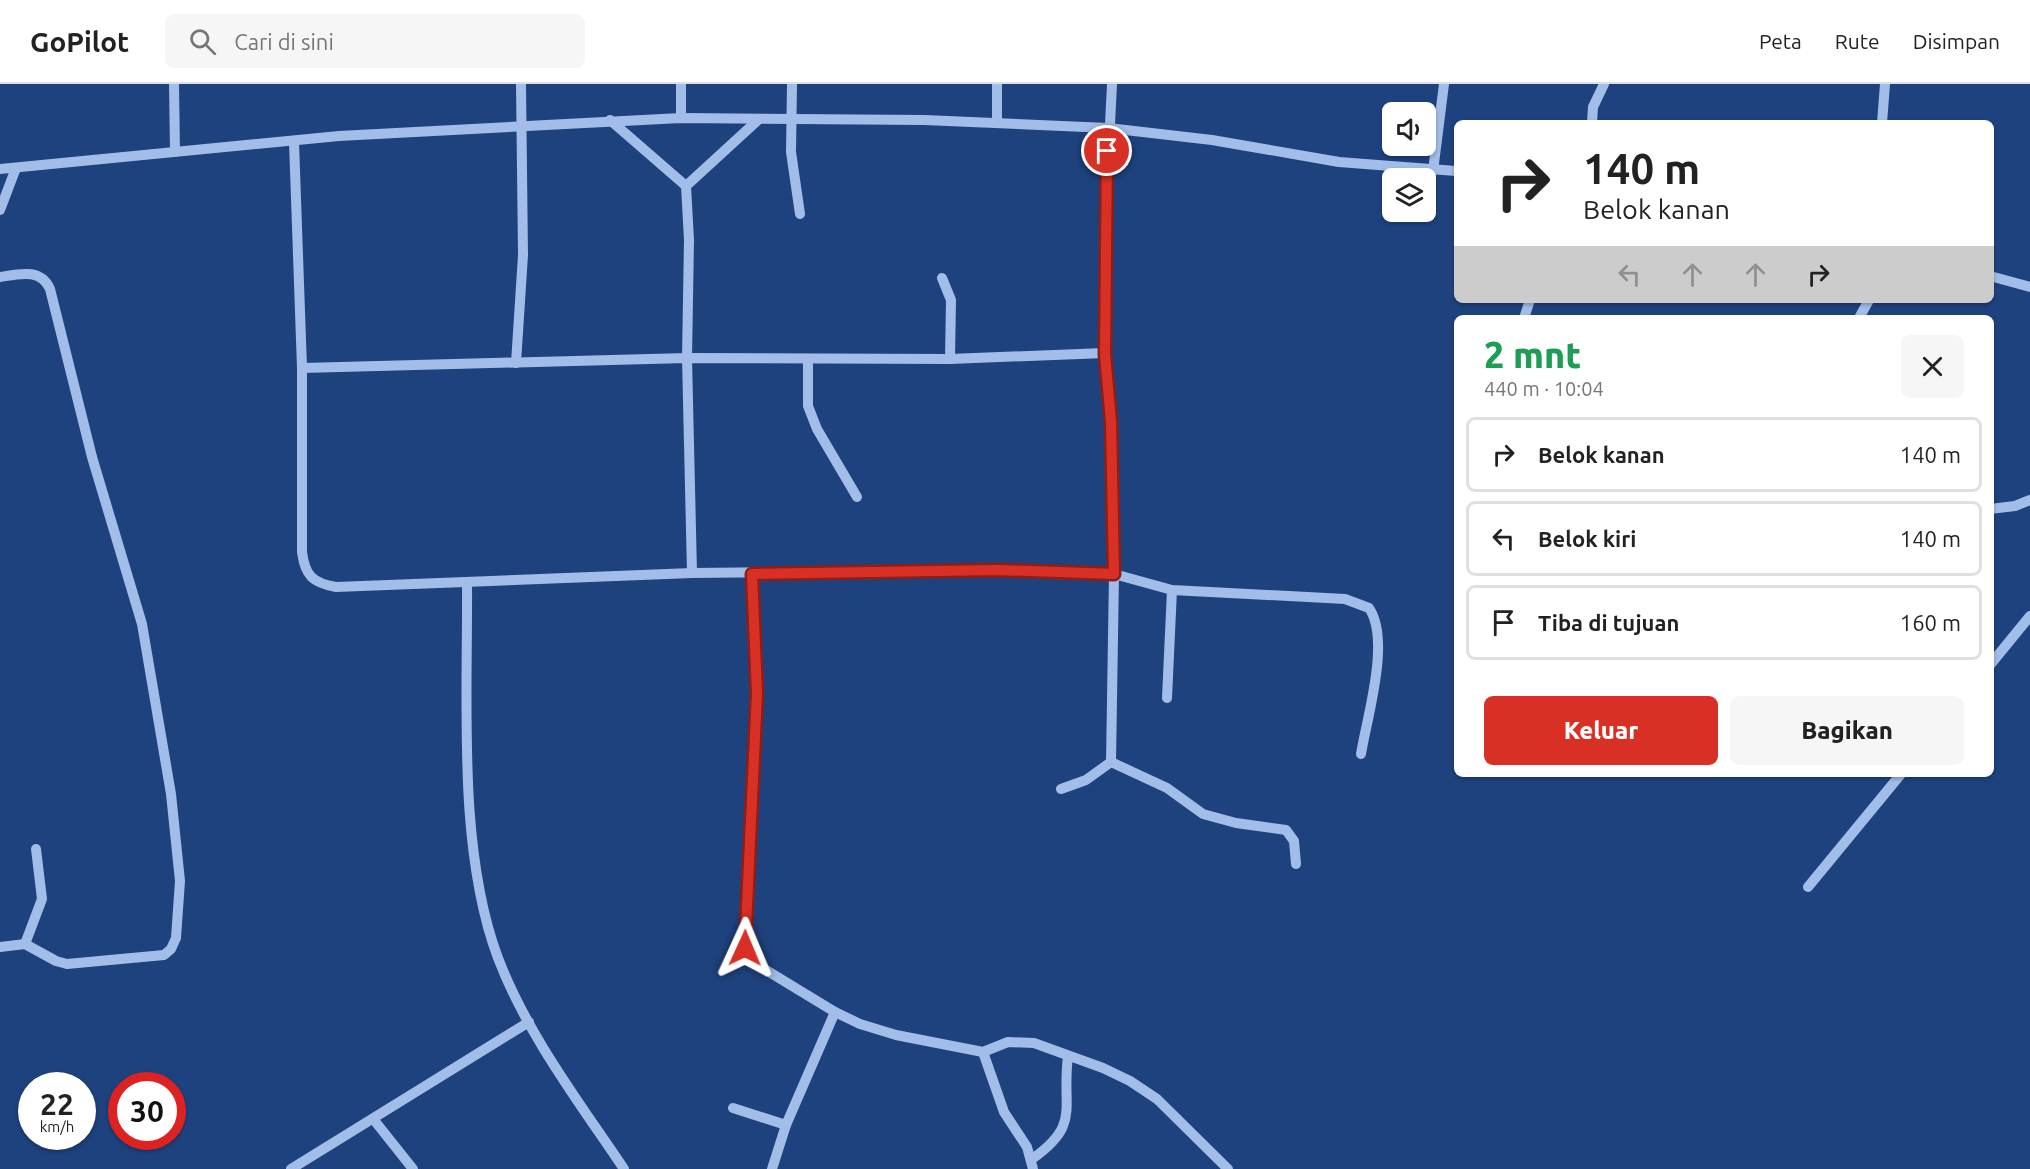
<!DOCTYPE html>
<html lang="id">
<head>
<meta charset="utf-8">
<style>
	body { margin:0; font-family:Ubuntu,sans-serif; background:#f6f6f6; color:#222; height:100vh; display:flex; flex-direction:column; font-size:22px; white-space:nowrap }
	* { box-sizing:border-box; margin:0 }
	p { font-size:20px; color:#767676 }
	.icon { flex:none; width:33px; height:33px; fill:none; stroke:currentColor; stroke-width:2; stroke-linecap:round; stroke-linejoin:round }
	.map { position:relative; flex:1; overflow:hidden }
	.details { position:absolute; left:1454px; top:231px; width:540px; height:462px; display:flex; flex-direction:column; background:#fff; border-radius:9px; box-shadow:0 2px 4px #0004 }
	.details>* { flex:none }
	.top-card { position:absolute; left:1454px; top:36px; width:540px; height:183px; border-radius:9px; box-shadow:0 2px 4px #0004; background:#fff; color:#222; overflow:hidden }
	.controls { position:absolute; left:1382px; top:18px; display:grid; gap:12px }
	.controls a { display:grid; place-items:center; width:54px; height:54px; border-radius:9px; background:#fff; box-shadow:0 2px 4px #0004; font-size:30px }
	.speed { position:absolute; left:18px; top:988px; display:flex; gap:12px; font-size:30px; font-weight:700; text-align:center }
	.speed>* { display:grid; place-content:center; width:78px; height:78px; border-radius:50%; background:#fff; box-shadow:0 2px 4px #0004; line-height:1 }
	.speed small { font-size:15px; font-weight:400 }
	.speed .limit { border:9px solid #d22; background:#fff; color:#111 }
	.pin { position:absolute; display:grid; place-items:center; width:51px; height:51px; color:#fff; margin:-26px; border:3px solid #fff; border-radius:50%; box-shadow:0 2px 6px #0007 }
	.me { position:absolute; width:66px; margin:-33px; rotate:1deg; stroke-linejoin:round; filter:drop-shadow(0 0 4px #0008) }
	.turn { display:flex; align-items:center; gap:21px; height:126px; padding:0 30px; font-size:27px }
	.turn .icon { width:78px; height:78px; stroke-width:2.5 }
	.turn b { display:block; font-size:42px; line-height:51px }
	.lanes { display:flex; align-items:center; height:57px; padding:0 30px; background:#0003; justify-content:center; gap:30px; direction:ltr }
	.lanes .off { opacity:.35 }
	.round { display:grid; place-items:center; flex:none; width:63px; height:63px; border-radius:9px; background:#f6f6f6 }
	.summary { display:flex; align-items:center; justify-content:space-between; height:102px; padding:0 30px }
	h1 { font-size:36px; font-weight:800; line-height:45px; color:#1e9e55 }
	.action { display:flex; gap:12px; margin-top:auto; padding:12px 30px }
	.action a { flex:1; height:69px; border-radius:9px; background:#d93025; color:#fff; font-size:24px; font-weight:800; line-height:69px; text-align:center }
	.action a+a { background:#f6f6f6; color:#222 }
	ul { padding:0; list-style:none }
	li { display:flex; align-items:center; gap:18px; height:75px; margin:0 12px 9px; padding:0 18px; border:3px solid #e0e0e0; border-radius:9px }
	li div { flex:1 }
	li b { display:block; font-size:22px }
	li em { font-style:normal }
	header { display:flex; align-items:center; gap:36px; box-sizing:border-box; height:84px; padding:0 30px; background:#fff; border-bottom:2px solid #e0e0e0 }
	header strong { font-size:28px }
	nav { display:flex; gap:33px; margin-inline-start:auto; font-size:21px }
	.search { width:420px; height:54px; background:#f6f6f6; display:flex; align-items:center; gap:15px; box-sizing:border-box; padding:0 21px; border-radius:9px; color:#767676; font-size:22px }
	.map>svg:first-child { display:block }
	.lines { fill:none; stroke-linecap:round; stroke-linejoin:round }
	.minor { stroke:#a2bde8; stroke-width:10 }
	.route-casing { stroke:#8d1f18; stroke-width:15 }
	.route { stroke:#d93025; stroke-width:10 }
</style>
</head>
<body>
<header>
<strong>GoPilot</strong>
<div class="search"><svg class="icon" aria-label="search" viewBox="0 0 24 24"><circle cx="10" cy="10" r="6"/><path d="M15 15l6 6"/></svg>Cari di sini</div>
<nav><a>Peta</a><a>Rute</a><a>Disimpan</a></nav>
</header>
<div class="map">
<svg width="2030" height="1085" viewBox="0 0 2030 1085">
	<rect width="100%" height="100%" fill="#1e427e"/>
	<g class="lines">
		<!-- minor -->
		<g class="minor">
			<polyline points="174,0 175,68"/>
			<polyline points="681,0 681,34"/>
			<polyline points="792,0 791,68 800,130"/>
			<polyline points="1112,0 1104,162 1105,269 1111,338 1114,490 1111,678 1167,704 1203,730 1236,739 1286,746 1294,757 1296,780"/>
			<polyline points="610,36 686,102"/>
			<polyline points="997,38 997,0"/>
			<polyline points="1592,39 1593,23 1604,0"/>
			<polyline points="1882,39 1885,0"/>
			<path d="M294,58L302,284V468C305,492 313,499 336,503L692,489L1017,486L1114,490L1172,506L1345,515L1369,524C1391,556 1367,633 1361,670"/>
			<polyline points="0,85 339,52 681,34 924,36 1108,44 1212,56 1339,78 1456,87"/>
			<polyline points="1433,87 1444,0"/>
			<polyline points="0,126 16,84"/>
			<polyline points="1990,192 2030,203"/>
			<path d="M0,193C19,190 41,184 50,205L92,373L142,540L171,710L180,797L176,854L171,865L164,871L67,880L56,877L25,860L0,863"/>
			<polyline points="942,194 951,216 950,275"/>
			<polyline points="1524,234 1530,216"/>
			<polyline points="1859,234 1869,216"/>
			<polyline points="808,276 808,322 817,345 857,413"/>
			<polyline points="516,279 523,171 521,0"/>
			<polyline points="302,284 687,274 950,275 1105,269"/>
			<polyline points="1990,425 2015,422 2030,416"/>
			<polyline points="692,489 687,274 689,156 686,102 758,36"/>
			<polyline points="752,490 757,609 744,854 751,877 835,928 860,940 896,951 983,968 1008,958 1034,959 1103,984 1130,997 1157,1015 1228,1085"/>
			<path d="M467,499C468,615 457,765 498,874C527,950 579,1018 624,1085"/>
			<polyline points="1990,581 2030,532"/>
			<polyline points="1167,614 1172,506"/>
			<polyline points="1061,705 1086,696 1111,678"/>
			<polyline points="1808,803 1901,690"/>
			<polyline points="25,860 42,815 36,765"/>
			<polyline points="983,968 1004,1028 1027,1063 1033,1085"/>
			<polyline points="733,1024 786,1041"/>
			<polyline points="374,1036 413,1085"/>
			<path d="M1032,1075C1082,1040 1061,1024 1068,972"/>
			<polyline points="291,1085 529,938"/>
			<polyline points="772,1085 786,1041 835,928"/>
		</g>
	</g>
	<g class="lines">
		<defs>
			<polyline id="route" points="745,864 757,609 752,490 998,486 1114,490 1111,338 1105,270 1107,67"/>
		</defs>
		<!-- route casing -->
		<use href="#route" class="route-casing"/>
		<!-- route -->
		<use href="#route" class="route"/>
	</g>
</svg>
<div class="controls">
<a><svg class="icon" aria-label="sound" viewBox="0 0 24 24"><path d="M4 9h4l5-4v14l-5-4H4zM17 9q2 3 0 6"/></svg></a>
<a><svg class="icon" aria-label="layers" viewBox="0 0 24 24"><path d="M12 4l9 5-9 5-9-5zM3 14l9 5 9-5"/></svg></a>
</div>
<div class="speed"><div>22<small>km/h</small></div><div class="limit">30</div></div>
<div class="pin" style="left:1107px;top:67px;background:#d93025"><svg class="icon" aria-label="arrive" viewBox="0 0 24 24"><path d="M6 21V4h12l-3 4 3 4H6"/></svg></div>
<svg class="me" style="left:745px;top:864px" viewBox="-20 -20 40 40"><path d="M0-17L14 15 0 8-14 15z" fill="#d93025" stroke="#fff" stroke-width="4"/></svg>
<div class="top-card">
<div class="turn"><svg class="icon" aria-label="right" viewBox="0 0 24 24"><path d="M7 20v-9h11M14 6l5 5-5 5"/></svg><div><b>140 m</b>Belok kanan</div></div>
<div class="lanes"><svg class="icon off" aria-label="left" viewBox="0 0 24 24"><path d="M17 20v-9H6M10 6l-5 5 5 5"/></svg><svg class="icon off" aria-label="ahead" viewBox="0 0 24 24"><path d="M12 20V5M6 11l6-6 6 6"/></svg><svg class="icon off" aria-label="ahead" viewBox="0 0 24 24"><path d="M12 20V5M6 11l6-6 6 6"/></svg><svg class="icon" aria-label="right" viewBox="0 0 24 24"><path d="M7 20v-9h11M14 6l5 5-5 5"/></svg></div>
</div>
<section class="details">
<div class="summary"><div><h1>2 mnt</h1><p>440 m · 10:04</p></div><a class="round"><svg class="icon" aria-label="close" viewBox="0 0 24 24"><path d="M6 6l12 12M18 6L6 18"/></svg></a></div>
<ul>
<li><svg class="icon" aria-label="right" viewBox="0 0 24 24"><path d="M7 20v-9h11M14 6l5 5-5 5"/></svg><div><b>Belok kanan</b></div><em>140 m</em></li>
<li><svg class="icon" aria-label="left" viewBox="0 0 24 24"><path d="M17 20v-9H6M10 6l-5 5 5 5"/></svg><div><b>Belok kiri</b></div><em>140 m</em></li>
<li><svg class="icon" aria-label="arrive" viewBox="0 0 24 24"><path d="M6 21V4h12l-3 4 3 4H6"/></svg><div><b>Tiba di tujuan</b></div><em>160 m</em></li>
</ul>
<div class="action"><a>Keluar</a><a>Bagikan</a></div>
</section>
</div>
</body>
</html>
